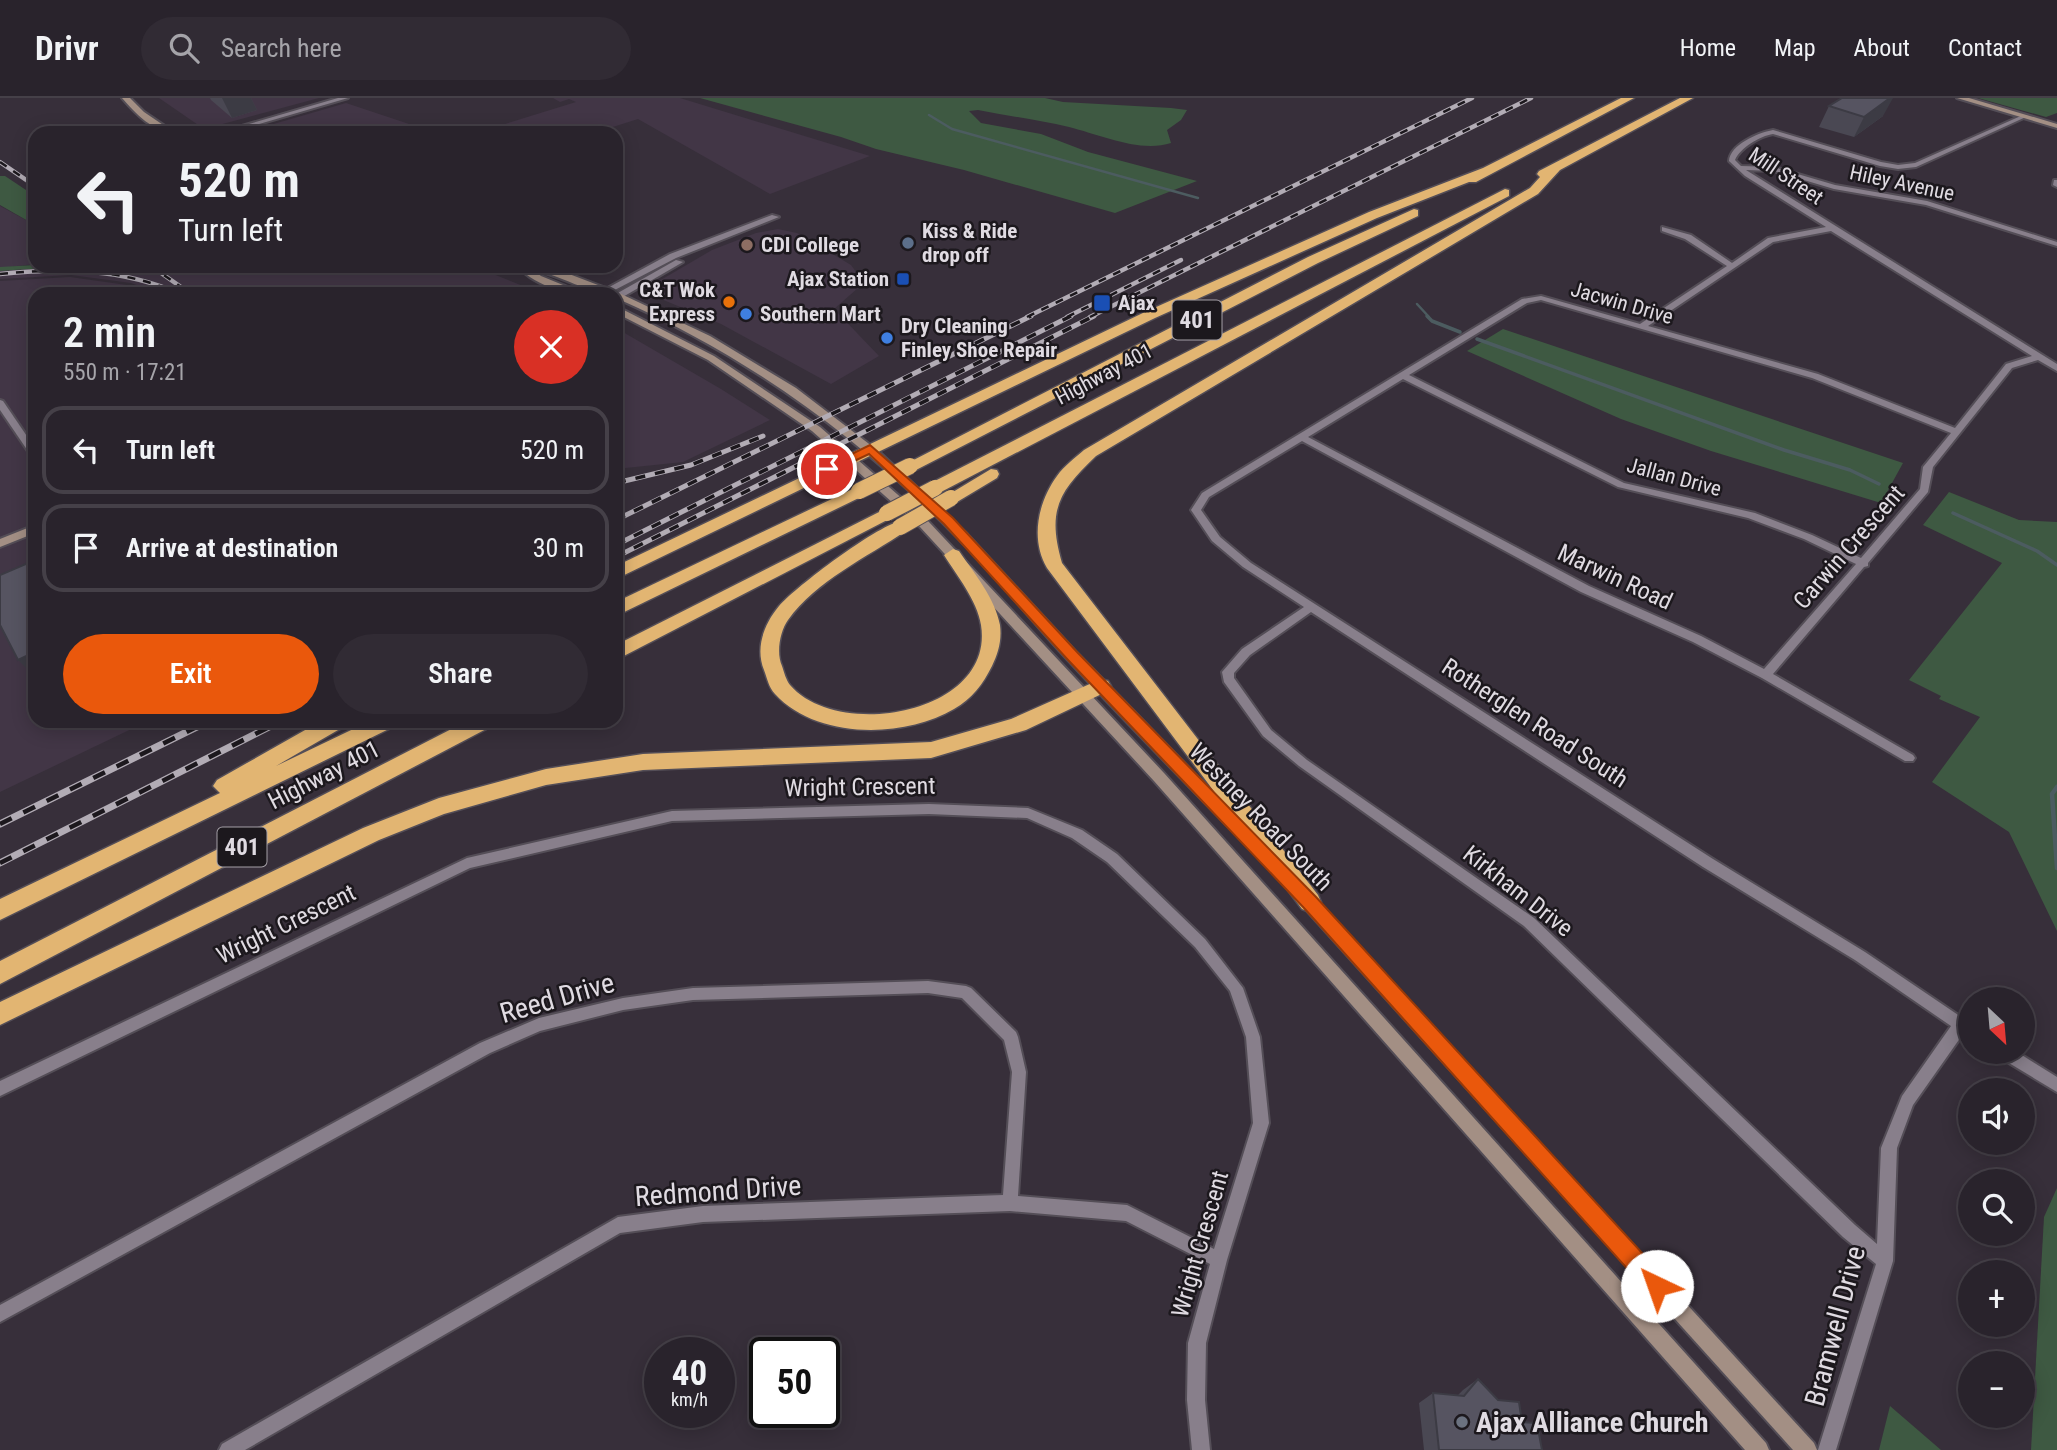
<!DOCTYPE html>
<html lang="en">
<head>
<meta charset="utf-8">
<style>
	body { margin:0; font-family:"Roboto Condensed",sans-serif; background:#312b34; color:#f1f3f6; height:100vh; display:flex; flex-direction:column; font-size:26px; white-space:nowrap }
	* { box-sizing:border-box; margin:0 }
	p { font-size:23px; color:#a5a4a9 }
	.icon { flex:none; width:38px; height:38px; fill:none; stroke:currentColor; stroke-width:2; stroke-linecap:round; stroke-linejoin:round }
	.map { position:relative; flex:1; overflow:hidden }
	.drawer { position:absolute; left:28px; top:189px; width:595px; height:441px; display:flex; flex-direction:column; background:#29232c; border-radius:21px; box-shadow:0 4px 18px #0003,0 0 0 2px #454048 }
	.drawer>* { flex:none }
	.top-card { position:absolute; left:28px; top:28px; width:595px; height:147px; border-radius:21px; box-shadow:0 4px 18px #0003,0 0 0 2px #454048; background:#29232c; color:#f1f3f6; overflow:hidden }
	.needle { width:46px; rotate:154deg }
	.fabs { position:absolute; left:1958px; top:889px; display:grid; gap:14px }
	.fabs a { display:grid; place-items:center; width:77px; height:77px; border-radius:50%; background:#29232c; box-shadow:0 4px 18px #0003,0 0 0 2px #454048; font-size:35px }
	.speed { position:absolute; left:644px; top:1239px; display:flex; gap:14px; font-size:35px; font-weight:700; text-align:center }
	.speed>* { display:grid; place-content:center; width:91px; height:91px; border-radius:50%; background:#29232c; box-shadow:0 4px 18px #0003,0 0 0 2px #454048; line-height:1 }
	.speed small { font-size:18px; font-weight:400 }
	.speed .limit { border:4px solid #111; border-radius:10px; background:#fff; color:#111 }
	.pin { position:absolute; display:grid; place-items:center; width:60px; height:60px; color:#fff; margin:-30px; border:4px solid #fff; border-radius:50%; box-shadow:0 2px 7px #0007 }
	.me { position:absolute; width:77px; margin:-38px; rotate:318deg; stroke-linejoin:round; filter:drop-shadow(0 0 5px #0008) }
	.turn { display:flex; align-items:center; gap:24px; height:147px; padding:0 35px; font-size:32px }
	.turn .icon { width:91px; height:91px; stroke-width:2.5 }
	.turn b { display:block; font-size:49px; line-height:60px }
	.round { display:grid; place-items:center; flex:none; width:74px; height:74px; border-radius:37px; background:#312b34 }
	.head { display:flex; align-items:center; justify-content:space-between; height:119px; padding:0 35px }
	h1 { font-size:42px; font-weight:600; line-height:52px }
	.action { display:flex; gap:14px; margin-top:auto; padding:14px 35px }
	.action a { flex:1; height:80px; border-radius:42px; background:#ea580c; color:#fff; font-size:28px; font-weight:600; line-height:80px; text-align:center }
	.action a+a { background:#312b34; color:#f1f3f6 }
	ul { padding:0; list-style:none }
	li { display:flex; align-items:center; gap:21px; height:88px; margin:0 14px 10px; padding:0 21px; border:4px solid #454048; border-radius:21px }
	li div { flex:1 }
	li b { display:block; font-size:26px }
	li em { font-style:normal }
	header { display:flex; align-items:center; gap:42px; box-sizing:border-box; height:98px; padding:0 35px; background:#29232c; border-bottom:2px solid #454048 }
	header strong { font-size:33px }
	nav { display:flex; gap:38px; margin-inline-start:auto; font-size:24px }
	.search { width:490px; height:63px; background:#312b34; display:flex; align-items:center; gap:18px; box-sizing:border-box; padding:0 24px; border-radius:38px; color:#a5a4a9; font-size:26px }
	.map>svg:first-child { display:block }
	.built { fill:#423646 }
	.green { fill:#3e5942 }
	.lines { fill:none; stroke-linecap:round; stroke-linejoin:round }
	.stream-far2 { stroke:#4c5c60; stroke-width:2.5 }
	.stream-far1 { stroke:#4c5c60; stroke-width:3.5 }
	.stream { stroke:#4c5c60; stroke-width:4.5 }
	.street-casing { stroke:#544e57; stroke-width:4 }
	.secondary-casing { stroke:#544e57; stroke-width:4 }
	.highway-casing { stroke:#544e57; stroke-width:3 }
	.street { fill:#887f8b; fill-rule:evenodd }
	.secondary { fill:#a38f84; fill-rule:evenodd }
	.highway { fill:#e2b572; fill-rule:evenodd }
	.rail-far2-casing { stroke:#b2acb5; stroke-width:4.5 }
	.rail-far1-casing { stroke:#b2acb5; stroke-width:5 }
	.rail-casing { stroke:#b2acb5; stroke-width:7 }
	.rail-far2 { stroke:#1c181d; stroke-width:2.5; stroke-dasharray:8; stroke-linecap:butt }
	.rail-far1 { stroke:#1c181d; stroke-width:3.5; stroke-dasharray:10; stroke-linecap:butt }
	.rail { stroke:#1c181d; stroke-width:4.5; stroke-dasharray:13; stroke-linecap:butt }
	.highway-bridge-casing { stroke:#544e57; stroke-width:18; stroke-linecap:butt }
	.highway-bridge { stroke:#e2b572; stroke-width:16 }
	.wall { fill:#4a4853 }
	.shaded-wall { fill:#3c3b44 }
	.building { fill:#565461; stroke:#3c3b44; stroke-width:2 }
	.route { fill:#ea580c; stroke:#983908; stroke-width:2 }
	.service-dot { fill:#5c6f8a; stroke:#1c181d; stroke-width:2.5 }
	.education-dot { fill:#8d6e63; stroke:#1c181d; stroke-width:2.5 }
	.transit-dot { fill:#1a4fb4; stroke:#1c181d; stroke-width:2.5 }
	.food-dot { fill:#e8710a; stroke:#1c181d; stroke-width:2.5 }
	.shop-dot { fill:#3f7fe0; stroke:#1c181d; stroke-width:2.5 }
	.worship-dot { fill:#6b7280; stroke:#1c181d; stroke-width:2.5 }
	.labels { text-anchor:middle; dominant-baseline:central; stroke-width:5; stroke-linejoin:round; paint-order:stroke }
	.far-street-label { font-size:21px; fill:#e0dbe2; stroke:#1c181d }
	.far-poi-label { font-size:21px; font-weight:bold; fill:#e0dbe2; stroke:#1c181d; text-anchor:start }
	.shield { fill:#1c181d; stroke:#a5a0a7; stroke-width:2 }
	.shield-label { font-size:23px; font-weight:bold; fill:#e0dbe2 }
	.street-label { font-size:24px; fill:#e0dbe2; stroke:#1c181d }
	.near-street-label { font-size:28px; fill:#e0dbe2; stroke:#1c181d }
	.near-poi-label { font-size:28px; font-weight:bold; fill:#e0dbe2; stroke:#1c181d; text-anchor:start }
</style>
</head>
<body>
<header>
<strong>Drivr</strong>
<div class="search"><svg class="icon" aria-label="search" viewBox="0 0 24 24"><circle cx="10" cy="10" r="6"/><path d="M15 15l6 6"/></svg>Search here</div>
<nav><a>Home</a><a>Map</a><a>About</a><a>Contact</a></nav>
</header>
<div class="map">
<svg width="2057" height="1352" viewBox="0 0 2057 1352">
	<rect width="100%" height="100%" fill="#372f3a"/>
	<!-- built -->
	<g class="built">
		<polygon points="159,0 319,0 204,31"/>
		<polygon points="553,0 680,0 870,58 770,96 638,21 594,35 476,35 576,4 569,1 560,4"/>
		<polygon points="346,5 436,35 243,35"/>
		<polygon points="0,108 35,127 35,166 0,170"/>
		<polygon points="778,131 797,135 851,167 859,178 858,190 834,211 879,258 831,286 721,226 642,193 712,152 756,135"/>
		<polygon points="142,168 473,168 543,196 162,196 131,185 71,177 0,181 0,172 61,169 125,174 132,177 146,171"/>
		<polygon points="70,179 134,188 158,196 35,196 35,623 148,623 0,694 0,183"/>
		<polygon points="616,230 721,291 770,322 683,364 616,371"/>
	</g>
	<!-- green -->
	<g class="green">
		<path d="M700,0H1045L1063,4L1171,10L1187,12L1181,22L1167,32L1171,45C1140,55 1101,37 1069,29C1039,22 1008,18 978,12L969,13L981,25L1041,36L1088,54L1197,83L1115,115L964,72L876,51L841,39Z"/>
		<polygon points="1978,0 2057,0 2057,15 2046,19"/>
		<polygon points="0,78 5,78 35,98 35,127 0,107"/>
		<path d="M35,167L139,168L142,172C123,178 108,172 88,171C59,170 29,170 0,173V169Z"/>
		<polygon points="1503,231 1903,365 1881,405 1711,353 1621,321 1467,253"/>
		<polygon points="1949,394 2019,422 2057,424 2057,833 2009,734 1932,684 1980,619 1939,601 1941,598 1909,582 2002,465 1923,427"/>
		<polygon points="2057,1090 2057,1352 2031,1352 2044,1119"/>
		<polygon points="1890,1308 1941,1352 1879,1352"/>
	</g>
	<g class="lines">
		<!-- stream-far2 -->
		<g class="stream-far2">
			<polyline points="929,17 952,31 1198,100"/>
			<polyline points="1417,206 1429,219"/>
		</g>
		<!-- stream-far1 -->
		<g class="stream-far1">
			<polyline points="1427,218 1432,223 1460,234"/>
			<polyline points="1477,241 1784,352 1850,372 1879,386"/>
			<polyline points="1953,415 2037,453 2057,467"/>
		</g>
		<!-- stream -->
		<polyline class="stream" points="2057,689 2052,696 2057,770"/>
		<defs>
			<g id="street">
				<polygon points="338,0 348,0 228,35 218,35"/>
				<path d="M2023,17L2028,18L1916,69L1898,71L1880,68L1773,36C1760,38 1740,50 1735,62L1741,68L1774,69L1835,87L1927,103L2057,144V148L1926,107L1834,91L1774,73L1746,72L2057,266V273L2038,262L2012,270L1933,369L1928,394L1868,465V468L1864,469L1773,576L1913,657L1915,660L1913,663H1905L1762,580L1693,544L1581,494L1302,343L1209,399L1201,412L1220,439L1251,465L1713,761L1865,854L1970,925V939L1963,936L1913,1007L1897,1050L1893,1163L1836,1352H1818L1876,1166L1843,1139L1524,828L1299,668L1263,638L1224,584L1222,574L1242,551L1304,509L1243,469L1212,443L1191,412L1202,395L1522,201L1541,198L1640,226L1727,168L1685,141L1662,133V129L1691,137L1732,165L1768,140L1826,129L1745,78L1729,63C1730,47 1757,35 1773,32L1881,64L1898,67L1915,65ZM1831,133L2032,258L2006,266L1955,330L1818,276L1648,228L1773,144ZM1541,202L1812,280L1951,335L1923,369L1920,391L1861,460L1812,437L1755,415L1624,385L1409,277L1527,205ZM1403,281L1618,389L1748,420L1804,441L1856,466L1764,571L1701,538L1589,488L1308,339ZM1311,514L1703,769L1855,862L1951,928L1902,998L1881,1050L1877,1146L1855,1127L1534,820L1307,662L1271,632L1234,580V575L1250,557Z"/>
				<polygon points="2054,82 2057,82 2057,89 2053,87"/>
				<polygon points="772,117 779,119 676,160 609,195 602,193 670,156"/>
				<polygon points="676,162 683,164 621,200 616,200 616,196"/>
				<polygon points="0,302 3,303 35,350 35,360 32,359 0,312"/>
				<polygon points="929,706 1028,710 1082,732 1117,756 1205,841 1243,890 1260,939 1269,1025 1227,1162 1206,1245 1205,1302 1210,1352 1192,1352 1187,1302 1188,1245 1210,1166 1126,1123 1010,1113 703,1124 620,1135 245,1352 219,1352 222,1346 618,1119 703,1108 1003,1097 1012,974 1004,942 962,900 928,895 693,902 623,912 540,933 490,955 0,1224 0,1207 480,945 539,920 623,900 693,890 928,883 966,888 971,890 1016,934 1018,939 1026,974 1018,1098 1127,1107 1214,1151 1253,1025 1246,939 1230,893 1195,849 1107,764 1072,740 1027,720 929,716 672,723 470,770 0,998 0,983 467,760 672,713"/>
				<polygon points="1997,954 2017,954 2057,979 2057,994 1999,959"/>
			</g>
			<g id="secondary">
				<path d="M122,0H130L144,14L175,35C154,35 135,15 122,0Z"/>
				<polygon points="1957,0 1969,0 2057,26 2057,30"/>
				<path d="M519,168H541L556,171L619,195L710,238L796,290L877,352L967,436L1077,555L1269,752L1271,756L1269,760L1264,762L1259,760C1195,694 1130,629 1067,561C1030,521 996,478 957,439C858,338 746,257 616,200V196C588,196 561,177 533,172L541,178L585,196C565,196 529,185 519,168Z"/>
				<polygon points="616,208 714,258 820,329 928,423 1164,675 1766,1345 1769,1352 1745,1352 1154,683 920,429 812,333 708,262 616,215"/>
				<polygon points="35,427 35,435 0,449 0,441"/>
				<polygon points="1304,793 1309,794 1814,1345 1817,1352 1793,1352 1299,804 1296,799 1299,794"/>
			</g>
			<g id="highway">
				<polygon points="1621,0 1634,0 1476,84 1469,84 1377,120 1155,220 616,481 616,468 1145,214 1369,114 1483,70"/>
				<path d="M1680,0H1693L1560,72L1538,96L1096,358C1058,394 1047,413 1062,465L1318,797L1321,804L1318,811L1310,814L1302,811L1047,470C1030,441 1038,404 1057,378C1064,368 1075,360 1084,352L1530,90L1540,79L1537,76L1539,73Z"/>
				<polygon points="1505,91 1509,92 1509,98 941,394 935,395 927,390 929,386"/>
				<polygon points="1414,111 1418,112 1418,118 1318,165 916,372 910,373 902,368 1308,159"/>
				<polygon points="991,371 997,372 999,376 997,380 957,404 945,404 943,400"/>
				<polygon points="859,388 865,389 867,393 865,397 616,518 616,504"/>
				<polygon points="887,410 893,411 896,415 893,419 616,562 616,547"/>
				<path d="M900,423L909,429L906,433C867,459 816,483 788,522C780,533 776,555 782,568C784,574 786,582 790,587C838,643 995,616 981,527C977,502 957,478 944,457L953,451L959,453C974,475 995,500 1000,527C1002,543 998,555 992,568C983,586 972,601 954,611C903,641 816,641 775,596C769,590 767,580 764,572C755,550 764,526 779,508C798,487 874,430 900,423Z"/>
				<polygon points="1101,581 1108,583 1111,588 1108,593 1026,632 931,660 643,672 546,687 444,716 379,742 0,927 0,904 363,730 439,700 546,671 643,656 931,644 1011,621"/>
				<polygon points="321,623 348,623 345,628 276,668 370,623 398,623 395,628 0,822 0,801 220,695 213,688 217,682"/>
				<polygon points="467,623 495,623 492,628 0,886 0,863"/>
			</g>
		</defs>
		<!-- street casing -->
		<use href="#street" class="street-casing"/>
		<!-- secondary casing -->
		<use href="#secondary" class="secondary-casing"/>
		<!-- highway casing -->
		<use href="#highway" class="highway-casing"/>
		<!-- street -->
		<use href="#street" class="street"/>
		<!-- secondary -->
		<use href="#secondary" class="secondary"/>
		<!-- highway -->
		<use href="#highway" class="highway"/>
		<defs>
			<g id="rail-far2">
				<polyline points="0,64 35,88"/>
				<polyline points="151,168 191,196"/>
				<path d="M0,176C62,170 122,170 180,196"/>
				<polyline points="1027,219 1472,0"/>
				<polyline points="1067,219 1181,162"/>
				<polyline points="1090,219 1531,0"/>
			</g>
			<g id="rail-far1">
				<polyline points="616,385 691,367 763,338"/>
				<polyline points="616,422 1031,218"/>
				<polyline points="616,447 1071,218"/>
				<polyline points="616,459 1094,218"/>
			</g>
			<g id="rail">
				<polyline points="0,726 209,623"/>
				<polyline points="0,765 281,623"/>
			</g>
		</defs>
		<!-- rail-far2 casing -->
		<use href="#rail-far2" class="rail-far2-casing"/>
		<!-- rail-far1 casing -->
		<use href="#rail-far1" class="rail-far1-casing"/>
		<!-- rail casing -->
		<use href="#rail" class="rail-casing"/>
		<!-- rail-far2 -->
		<use href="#rail-far2" class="rail-far2"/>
		<!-- rail-far1 -->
		<use href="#rail-far1" class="rail-far1"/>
		<!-- rail -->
		<use href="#rail" class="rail"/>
		<defs>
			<g id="highway-bridge">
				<polyline points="859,393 910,368"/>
				<polyline points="887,415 935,390"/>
				<polyline points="900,429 951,400"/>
			</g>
		</defs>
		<!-- highway-bridge casing -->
		<use href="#highway-bridge" class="highway-bridge-casing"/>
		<!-- highway-bridge -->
		<use href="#highway-bridge" class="highway-bridge"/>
	</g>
	<!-- wall -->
	<g class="wall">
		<polygon points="210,0 251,0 257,12 232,20 211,2"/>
		<polygon points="1829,8 1883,18 1854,39 1819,29"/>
		<polygon points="1478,1281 1498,1302 1522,1324 1542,1352 1424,1352 1419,1305 1433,1295 1458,1297 1463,1292"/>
	</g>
	<!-- shaded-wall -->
	<g class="shaded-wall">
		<polygon points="222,0 251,0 257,12 232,20"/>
		<polygon points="1890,0 1893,0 1883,18 1854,39 1864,19"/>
		<polygon points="35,554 35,579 18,562"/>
	</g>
	<!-- building -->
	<g class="building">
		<polygon points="1842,0 1890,0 1864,19 1829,8"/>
		<polygon points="35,462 35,554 18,562 0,527 0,477"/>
		<polygon points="1478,1281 1498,1302 1519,1304 1522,1324 1537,1325 1542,1352 1439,1352 1433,1295 1464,1298"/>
	</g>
	<!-- route -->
	<polygon class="route" points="870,347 953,420 1078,555 1316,799 1665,1180 1668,1188 1665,1195 1657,1199 1649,1195 1304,810 1068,562 944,426 869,356 831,374 822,374 821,371"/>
	<!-- markers -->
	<circle class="service-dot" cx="908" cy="145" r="7"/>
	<circle class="education-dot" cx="747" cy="147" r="7"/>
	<g class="transit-dot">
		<rect x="896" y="174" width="14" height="14" rx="3.5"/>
		<rect x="1093" y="196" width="18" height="18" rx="3.5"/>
	</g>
	<circle class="food-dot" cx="729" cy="204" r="7"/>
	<g class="shop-dot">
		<circle cx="746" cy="216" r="7"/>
		<circle cx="887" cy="240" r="7"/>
	</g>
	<circle class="worship-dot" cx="1462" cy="1324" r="7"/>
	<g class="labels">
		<!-- far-street labels -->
		<g class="far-street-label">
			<text transform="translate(1786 78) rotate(34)">Mill Street</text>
			<text transform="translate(1902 85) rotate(12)">Hiley Avenue</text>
			<text transform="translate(1622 205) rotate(16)">Jacwin Drive</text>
			<text transform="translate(1104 276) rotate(-28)">Highway 401</text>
			<text transform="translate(1674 379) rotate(15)">Jallan Drive</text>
		</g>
		<!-- far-poi labels -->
		<g class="far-poi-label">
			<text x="922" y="133">Kiss &amp; Ride<tspan x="922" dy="24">drop off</tspan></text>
			<text x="761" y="147">CDI College</text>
			<text x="889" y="181" text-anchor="end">Ajax Station</text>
			<text x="715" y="192" text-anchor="end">C&amp;T Wok<tspan x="715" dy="24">Express</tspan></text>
			<text x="1118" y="205">Ajax</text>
			<text x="760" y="216">Southern Mart</text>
			<text x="901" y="228">Dry Cleaning<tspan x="901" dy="24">Finley Shoe Repair</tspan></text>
		</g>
		<!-- shield labels -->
		<g class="shield">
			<rect x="1172.5" y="202.5" width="49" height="39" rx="5"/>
			<rect x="217.5" y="729.5" width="49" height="39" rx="5"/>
		</g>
		<g class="shield-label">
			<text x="1197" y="222">401</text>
			<text x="242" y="749">401</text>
		</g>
		<!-- street labels -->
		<g class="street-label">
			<text transform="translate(1849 449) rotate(-49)">Carwin Crescent</text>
			<text transform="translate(1615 479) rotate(25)">Marwin Road</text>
			<text transform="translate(1535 625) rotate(33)">Rotherglen Road South</text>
			<text transform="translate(324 677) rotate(-27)">Highway 401</text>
			<text transform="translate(860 689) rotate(-1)">Wright Crescent</text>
			<text transform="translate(1261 719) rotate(46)">Westney Road South</text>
			<text transform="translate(1518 793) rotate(38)">Kirkham Drive</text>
			<text transform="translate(286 826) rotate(-26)">Wright Crescent</text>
			<text transform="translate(1200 1146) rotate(-74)">Wright Crescent</text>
		</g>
		<!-- near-street labels -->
		<g class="near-street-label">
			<text transform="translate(557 900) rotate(-16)">Reed Drive</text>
			<text transform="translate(718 1093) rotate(-4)">Redmond Drive</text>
			<text transform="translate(1835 1228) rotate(-75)">Bramwell Drive</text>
		</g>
		<!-- near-poi labels -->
		<g class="near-poi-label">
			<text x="1476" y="1324">Ajax Alliance Church</text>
		</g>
	</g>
</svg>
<div class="fabs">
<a><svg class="needle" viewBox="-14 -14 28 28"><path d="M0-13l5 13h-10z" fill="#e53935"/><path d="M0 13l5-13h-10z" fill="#a5a4a9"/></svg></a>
<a><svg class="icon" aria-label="sound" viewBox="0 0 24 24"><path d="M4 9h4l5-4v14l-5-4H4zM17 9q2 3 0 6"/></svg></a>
<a><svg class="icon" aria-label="search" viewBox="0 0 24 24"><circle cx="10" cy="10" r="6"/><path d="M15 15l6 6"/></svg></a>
<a>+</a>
<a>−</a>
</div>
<div class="speed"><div>40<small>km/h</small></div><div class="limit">50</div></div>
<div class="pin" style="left:827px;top:371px;background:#d93025"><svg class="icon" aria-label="arrive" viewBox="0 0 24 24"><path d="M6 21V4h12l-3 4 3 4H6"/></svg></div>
<svg class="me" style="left:1657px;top:1188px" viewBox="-20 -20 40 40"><circle r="19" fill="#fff"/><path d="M0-13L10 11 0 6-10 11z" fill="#ea580c"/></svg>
<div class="top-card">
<div class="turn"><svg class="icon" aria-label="left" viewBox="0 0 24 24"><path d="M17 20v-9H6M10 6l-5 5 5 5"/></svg><div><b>520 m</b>Turn left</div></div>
</div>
<section class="drawer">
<div class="head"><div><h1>2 min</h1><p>550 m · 17:21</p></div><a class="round" style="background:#d93025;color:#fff"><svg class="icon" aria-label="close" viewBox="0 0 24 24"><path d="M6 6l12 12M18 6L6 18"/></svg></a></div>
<ul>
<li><svg class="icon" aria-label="left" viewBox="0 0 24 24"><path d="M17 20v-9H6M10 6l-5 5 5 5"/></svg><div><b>Turn left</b></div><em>520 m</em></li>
<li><svg class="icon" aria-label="arrive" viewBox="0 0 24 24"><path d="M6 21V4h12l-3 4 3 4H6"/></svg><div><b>Arrive at destination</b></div><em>30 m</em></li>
</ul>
<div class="action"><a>Exit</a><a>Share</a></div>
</section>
</div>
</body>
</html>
